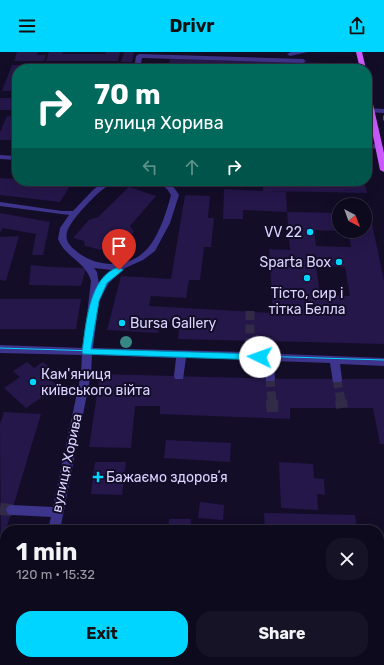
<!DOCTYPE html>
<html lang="en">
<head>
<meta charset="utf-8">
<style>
	body { margin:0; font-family:Rubik,sans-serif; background:#171327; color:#f1f3f6; height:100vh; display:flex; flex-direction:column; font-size:15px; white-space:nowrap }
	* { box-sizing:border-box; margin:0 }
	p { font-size:13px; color:#9b9aa4 }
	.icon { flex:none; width:22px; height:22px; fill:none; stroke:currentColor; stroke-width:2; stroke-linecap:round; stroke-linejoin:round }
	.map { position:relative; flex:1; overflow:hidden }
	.sheet { position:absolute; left:0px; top:473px; width:384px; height:140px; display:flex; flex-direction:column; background:#0e0a1e; border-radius:16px 16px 0 0; box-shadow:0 4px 16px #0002,0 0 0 1px #2e2b3c }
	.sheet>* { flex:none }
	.banner { position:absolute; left:12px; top:12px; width:360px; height:122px; border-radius:16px; box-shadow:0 4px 16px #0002,0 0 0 1px #2e2b3c; background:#00695c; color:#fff; overflow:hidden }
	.needle { width:26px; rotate:139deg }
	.fabs { position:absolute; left:332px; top:146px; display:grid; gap:8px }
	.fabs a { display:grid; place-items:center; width:40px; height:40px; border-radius:50%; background:#0e0a1e; box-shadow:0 4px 16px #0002,0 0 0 1px #2e2b3c; font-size:20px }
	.pin { position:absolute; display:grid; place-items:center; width:34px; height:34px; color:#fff; margin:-41px -17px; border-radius:50% 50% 50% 0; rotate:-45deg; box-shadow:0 0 4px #0007 }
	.pin .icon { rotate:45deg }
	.me { position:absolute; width:44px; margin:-22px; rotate:273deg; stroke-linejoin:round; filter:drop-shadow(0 0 3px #0008) }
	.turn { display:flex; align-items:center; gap:14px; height:84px; padding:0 16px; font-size:18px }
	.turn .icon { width:52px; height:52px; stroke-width:2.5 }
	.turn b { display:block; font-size:28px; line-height:34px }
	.lanes { display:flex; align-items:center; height:38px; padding:0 16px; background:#0003; justify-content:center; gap:20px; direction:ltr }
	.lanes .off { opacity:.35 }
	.round { display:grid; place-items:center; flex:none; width:42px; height:42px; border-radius:16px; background:#171327 }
	.head { display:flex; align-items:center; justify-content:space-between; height:68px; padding:0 16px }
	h1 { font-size:24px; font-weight:700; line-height:30px }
	.cta { display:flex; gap:8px; margin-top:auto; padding:8px 16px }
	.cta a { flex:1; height:46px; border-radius:16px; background:#00d5ff; color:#111; font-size:16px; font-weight:700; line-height:46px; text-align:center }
	.cta a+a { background:#171327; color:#f1f3f6 }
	header { display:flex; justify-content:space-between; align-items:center; height:52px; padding:0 16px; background:#00d5ff; color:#111; font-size:18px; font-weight:700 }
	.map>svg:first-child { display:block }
	.building { fill:#25174a; fill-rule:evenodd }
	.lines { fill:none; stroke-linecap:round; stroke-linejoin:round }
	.minor-tunnel-far1 { stroke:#312b48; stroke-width:9; stroke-dasharray:9 4.5; stroke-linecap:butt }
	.minor-tunnel { stroke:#312b48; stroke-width:12; stroke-dasharray:12 6; stroke-linecap:butt }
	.minor { fill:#3d348b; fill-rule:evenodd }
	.major { fill:#cc5bff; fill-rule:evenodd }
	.tram { stroke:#00d5ff; stroke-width:1 }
	.tree { fill:#378784 }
	.route { fill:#00d5ff; stroke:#008aa6 }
	.poi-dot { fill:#00d5ff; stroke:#130d28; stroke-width:1.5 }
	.labels { text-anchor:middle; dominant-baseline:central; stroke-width:4; stroke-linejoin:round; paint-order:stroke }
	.poi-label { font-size:14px; fill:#dbd4ff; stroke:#130d28; text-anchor:start }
	.street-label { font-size:14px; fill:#dbd4ff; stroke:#130d28 }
</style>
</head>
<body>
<header><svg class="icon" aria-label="menu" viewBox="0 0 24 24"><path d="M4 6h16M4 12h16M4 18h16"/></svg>Drivr<svg class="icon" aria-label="share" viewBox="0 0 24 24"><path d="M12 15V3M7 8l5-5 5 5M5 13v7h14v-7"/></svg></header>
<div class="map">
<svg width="384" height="613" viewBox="0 0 384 613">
	<rect width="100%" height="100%" fill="#130d28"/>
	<!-- building -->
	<g class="building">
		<polygon points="17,0 38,0 37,3 46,3 44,9 14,9"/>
		<polygon points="49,0 63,0 62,2 105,2 106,0 120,0 118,9 46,9"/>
		<polygon points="124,0 134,0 132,10 121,10"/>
		<polygon points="170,7 330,11 331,17 168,17"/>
		<polygon points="12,13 101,13 100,17 17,17 17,39 2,39"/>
		<polygon points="114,13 131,13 130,17 113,17"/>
		<rect x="0" y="46" width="17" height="12"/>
		<polygon points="7,64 17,65 17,75 11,88 0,88 0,80"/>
		<polygon points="0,126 17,127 17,129 48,131 49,129 73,129 60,150 0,143"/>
		<path d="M263,129H364L367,141L266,139H286L287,160L339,161V179L314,178L316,194L351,195L348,179H365V162H370L384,229V292L178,287L180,270L152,269L151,274H159L158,281L107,278L121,224L171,227L185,143L210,144L208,166H214L211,195H204L200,228H189L186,246L151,244L149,254L273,261L269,197L290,198L287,160L243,158V167H223L224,137L263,139ZM316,214L345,215L350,244L320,243Z"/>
		<polygon points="129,135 156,144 130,174 134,180 116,198 106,196 101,198 85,194 84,189 73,186 89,168 98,165"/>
		<polygon points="0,161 50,170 43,203 32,203 36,182 3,176 0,180"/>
		<polygon points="19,184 6,229 0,228 0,185"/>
		<polygon points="31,213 51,215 86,216 81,234 29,233"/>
		<polygon points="0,247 81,247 76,277 0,277"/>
		<polygon points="27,310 34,316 43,310 55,320 47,325 58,334 26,356 4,336 20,325 13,319"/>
		<polygon points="100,322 287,327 384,327 384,392 380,392 373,356 290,356 290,367 160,362 160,354 135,354 131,396 89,395"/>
		<polygon points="4,360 41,362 6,478 5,478 1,501 0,372"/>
		<polygon points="166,388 231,391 230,410 164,406"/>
		<polygon points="95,410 126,410 122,443 91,442"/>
		<polygon points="279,410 313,412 314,426 324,427 325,443 317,442 318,458 281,456"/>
		<polygon points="200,450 224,453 223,468 198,466"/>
		<polygon points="264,461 355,463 357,478 265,478"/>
		<polygon points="169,467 191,467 190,478 168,478"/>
		<rect x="210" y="472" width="17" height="6"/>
		<polygon points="53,608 104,608 104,613 52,613"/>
		<rect x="144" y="608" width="189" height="5"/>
	</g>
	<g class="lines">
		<!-- minor-tunnel-far1 -->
		<g class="minor-tunnel-far1">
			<polyline points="250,259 250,289"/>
			<polyline points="270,326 272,349"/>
			<polyline points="337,327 341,349"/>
		</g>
		<!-- minor-tunnel -->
		<g class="minor-tunnel">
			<polyline points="272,348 273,366"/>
			<polyline points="341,348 342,356"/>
			<polyline points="0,457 12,458"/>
		</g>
		<!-- minor -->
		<g class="minor">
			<polygon points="308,0 290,4 287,2 291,0"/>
			<polygon points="139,2 303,7 306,9 303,11 142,6 140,17 134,17 136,4"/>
			<polygon points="150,13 168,13 171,15 168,17 147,17 148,14"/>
			<polygon points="367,56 384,57 384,61 367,60"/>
			<polygon points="378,92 382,94 381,96 367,97 367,93"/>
			<polygon points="0,103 17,104 17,108 0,107"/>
			<path d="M104,129H114C110,132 106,135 102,138C93,145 70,169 67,180C65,188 69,193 75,198C95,216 129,218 148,196C159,183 167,159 171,143L167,137L156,129C168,129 173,133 179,143L170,171L155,199L143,208L125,216L109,231L99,248L93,296L245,300V289L250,286L255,289V301L384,306V314L340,312L342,327L341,330H333L330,311L274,309L275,326L274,329H266L264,308L186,306L183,327H175L174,324L176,306L92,303L91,322L60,478H48L51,465L12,463L8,462L6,458L8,454L12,453L53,455L81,322L82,303L0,301V293L83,296L91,229C86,210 65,205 58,187L60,176L69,163L0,154V150L62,159H73L93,138ZM94,216L112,218L99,232L97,220Z"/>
			<rect x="0" y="549" width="5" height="12"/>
			<polygon points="19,608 33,608 32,613 18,613"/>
		</g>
		<!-- major -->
		<g class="major">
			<polygon points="356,0 362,0 366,17 360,17"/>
			<polygon points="367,37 370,39 384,101 384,120 380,118 367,55"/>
		</g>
		<!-- tram -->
		<g class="tram">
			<polyline points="384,64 384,68"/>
			<polyline points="0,296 384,308"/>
		</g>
	</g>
	<!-- trees -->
	<circle class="tree" cx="126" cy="290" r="6"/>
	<!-- route -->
	<path class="route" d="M119,215L123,218L107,231L99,249L91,297L260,302L263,303L264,305L263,308L83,302L82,300C86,274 88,224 119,215Z"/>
	<!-- markers -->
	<g class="poi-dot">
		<circle cx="310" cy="180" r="4"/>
		<circle cx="339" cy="210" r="4"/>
		<circle cx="307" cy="226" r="4"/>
		<circle cx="122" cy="271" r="4"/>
		<circle cx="33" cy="330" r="4"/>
		<path d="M96 419h4v4h4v4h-4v4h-4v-4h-4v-4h4z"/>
	</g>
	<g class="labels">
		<!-- poi labels -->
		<g class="poi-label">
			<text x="302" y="180" text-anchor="end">VV 22</text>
			<text x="331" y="210" text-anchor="end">Sparta Box</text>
			<text x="307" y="241" text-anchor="middle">Тісто, сир і<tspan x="307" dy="16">тітка Белла</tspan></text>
			<text x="130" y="271">Bursa Gallery</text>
			<text x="41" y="322">Кам'яниця<tspan x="41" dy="16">київського війта</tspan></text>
			<text x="106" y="425">Бажаємо здоровʼя</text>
		</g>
		<!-- street labels -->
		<g class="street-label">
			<text transform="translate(67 411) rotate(-78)">вулиця Хорива</text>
		</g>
	</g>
</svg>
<div class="fabs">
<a><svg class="needle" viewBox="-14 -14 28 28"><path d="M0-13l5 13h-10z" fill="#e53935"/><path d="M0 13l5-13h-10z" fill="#9b9aa4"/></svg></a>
</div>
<div class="pin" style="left:119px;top:218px;background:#d93025"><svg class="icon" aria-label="arrive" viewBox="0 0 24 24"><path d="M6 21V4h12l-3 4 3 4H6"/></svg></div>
<svg class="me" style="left:260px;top:305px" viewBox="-20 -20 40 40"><circle r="19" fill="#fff"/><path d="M0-13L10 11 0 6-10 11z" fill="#00d5ff"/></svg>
<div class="banner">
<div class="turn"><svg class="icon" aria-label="right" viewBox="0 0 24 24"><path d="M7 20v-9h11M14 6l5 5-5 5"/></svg><div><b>70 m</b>вулиця Хорива</div></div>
<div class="lanes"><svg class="icon off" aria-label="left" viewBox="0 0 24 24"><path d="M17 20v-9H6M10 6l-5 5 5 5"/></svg><svg class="icon off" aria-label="ahead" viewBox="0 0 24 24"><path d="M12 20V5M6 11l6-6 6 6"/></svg><svg class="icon" aria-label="right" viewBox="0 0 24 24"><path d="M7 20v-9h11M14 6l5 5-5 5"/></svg></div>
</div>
<section class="sheet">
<div class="head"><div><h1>1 min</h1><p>120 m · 15:32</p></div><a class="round"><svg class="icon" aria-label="close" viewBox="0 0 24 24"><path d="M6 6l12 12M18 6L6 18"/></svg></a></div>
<div class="cta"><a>Exit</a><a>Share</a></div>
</section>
</div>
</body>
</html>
